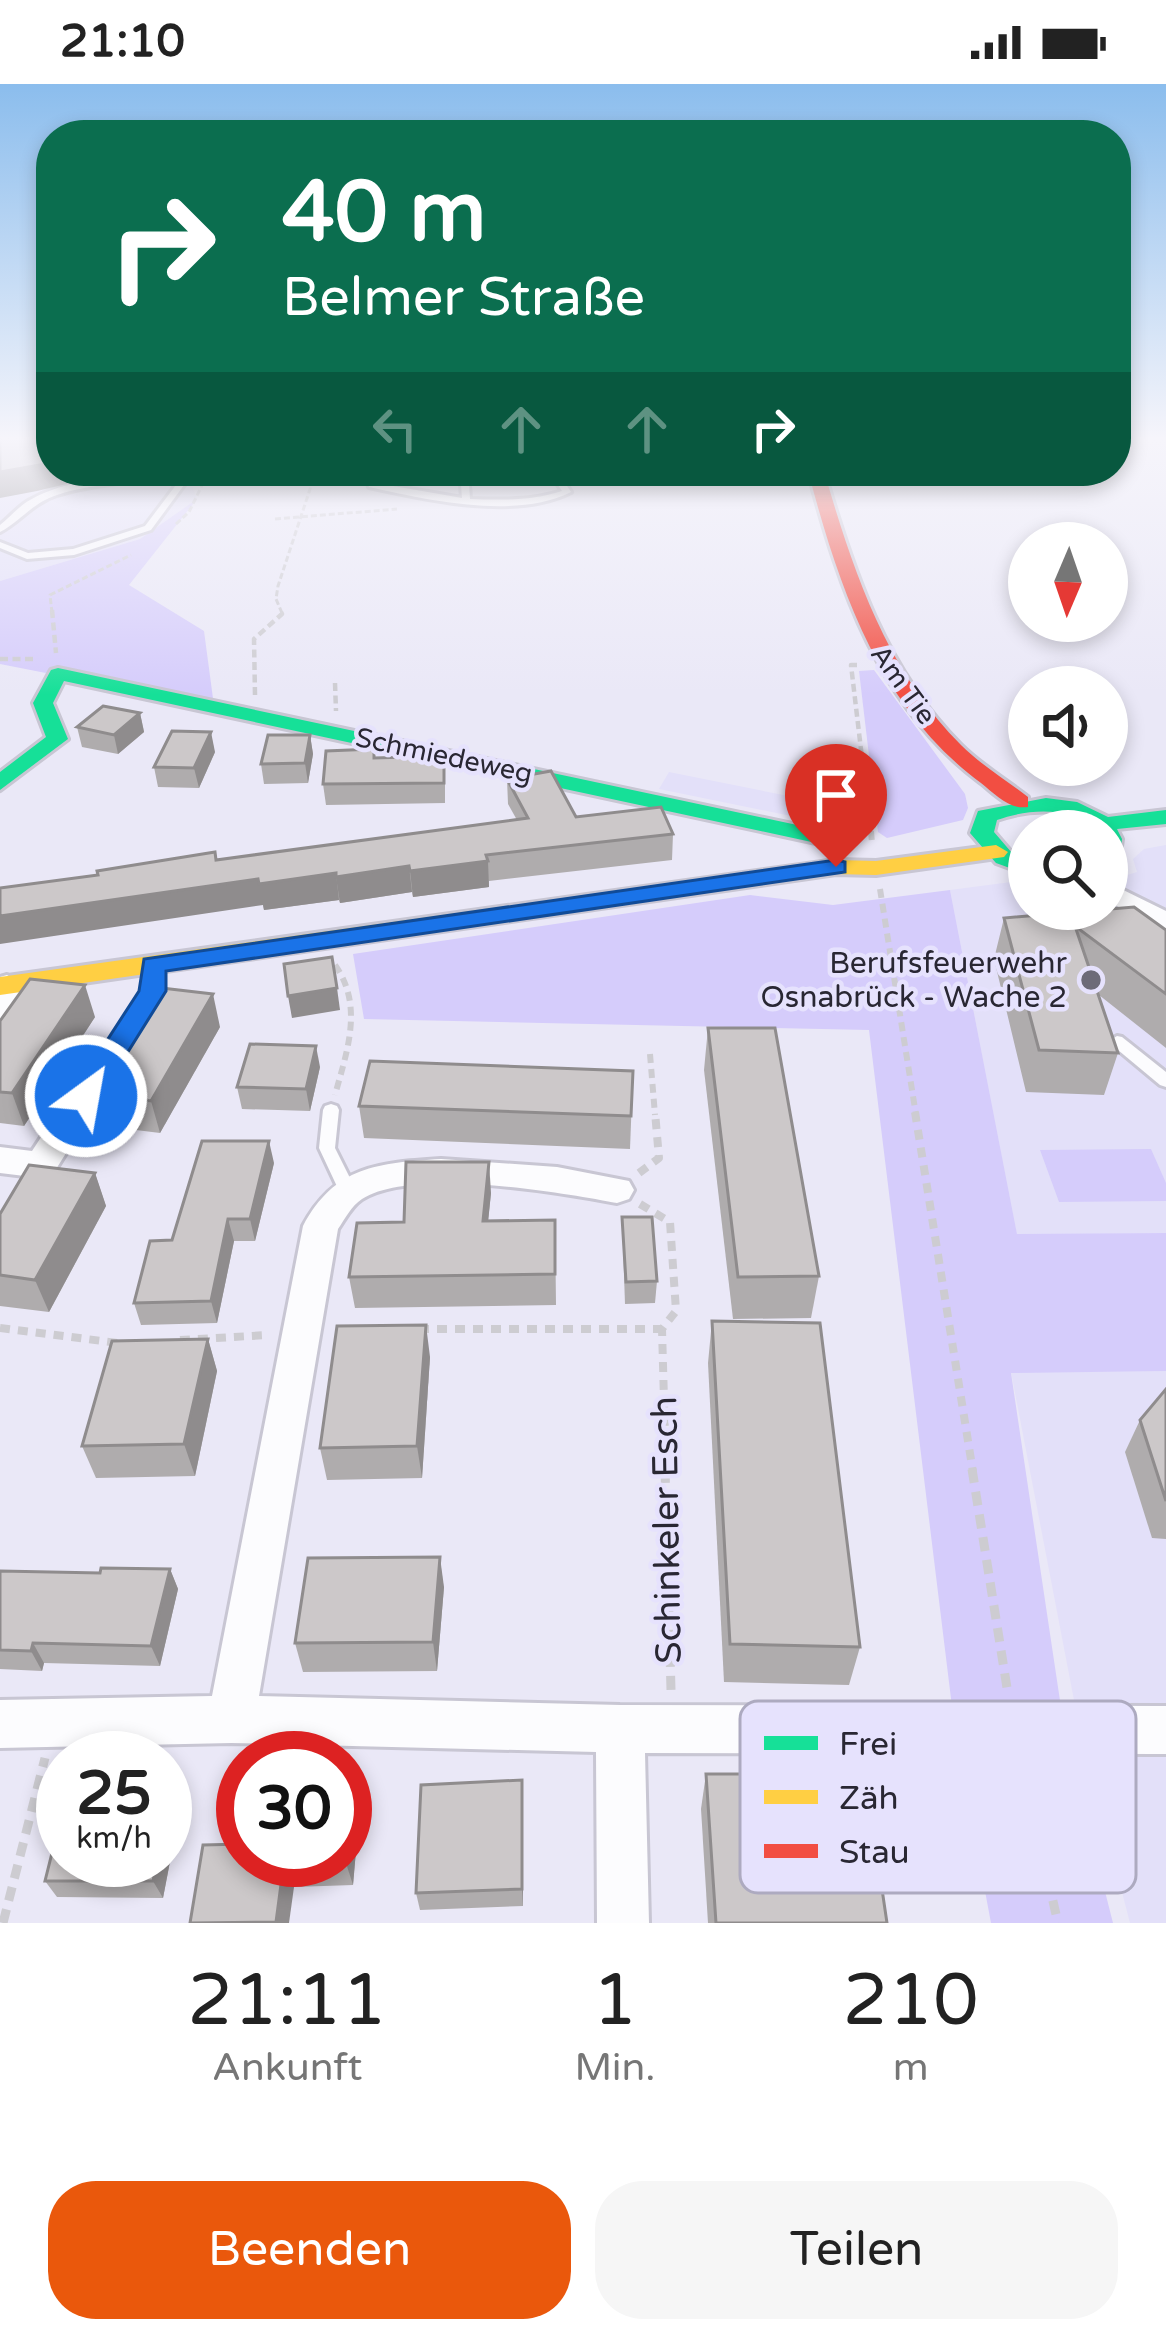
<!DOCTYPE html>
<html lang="de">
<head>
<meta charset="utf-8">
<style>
	body { margin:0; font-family:"Varela Round",sans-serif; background:#f6f6f6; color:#222; height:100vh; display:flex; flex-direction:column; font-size:45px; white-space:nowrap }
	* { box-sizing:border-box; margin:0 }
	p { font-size:39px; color:#767676 }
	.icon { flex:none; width:66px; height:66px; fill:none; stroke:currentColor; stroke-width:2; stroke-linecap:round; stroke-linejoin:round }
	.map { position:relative; height:1839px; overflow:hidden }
	.sheet { display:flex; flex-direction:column; background:#fff; flex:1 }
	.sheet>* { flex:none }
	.hud { position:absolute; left:36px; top:36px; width:1095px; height:366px; border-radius:48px; box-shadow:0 6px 18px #0003; background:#0b6e4f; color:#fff; overflow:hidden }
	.needle { width:78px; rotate:182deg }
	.controls { position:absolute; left:1008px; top:438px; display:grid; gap:24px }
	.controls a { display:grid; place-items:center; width:120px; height:120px; border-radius:50%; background:#fff; box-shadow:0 6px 18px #0003; font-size:60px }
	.speed { position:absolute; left:36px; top:1647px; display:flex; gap:24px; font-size:60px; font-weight:700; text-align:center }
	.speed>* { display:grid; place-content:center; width:156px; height:156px; border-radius:50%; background:#fff; box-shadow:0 6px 18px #0003; line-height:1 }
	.speed small { font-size:30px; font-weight:400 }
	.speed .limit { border:18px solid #d22; background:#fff; color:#111 }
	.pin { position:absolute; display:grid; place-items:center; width:102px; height:102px; color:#fff; margin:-123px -51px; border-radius:50% 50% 50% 0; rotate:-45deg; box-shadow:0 0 12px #0007 }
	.pin .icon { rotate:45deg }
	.me { position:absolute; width:132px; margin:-66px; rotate:32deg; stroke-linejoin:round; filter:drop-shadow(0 0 9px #0008) }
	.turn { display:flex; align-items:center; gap:42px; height:252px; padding:0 48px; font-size:54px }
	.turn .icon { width:156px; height:156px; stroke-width:2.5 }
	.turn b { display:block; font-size:84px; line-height:102px }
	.lanes { display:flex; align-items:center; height:114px; padding:0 48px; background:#0003; justify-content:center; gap:60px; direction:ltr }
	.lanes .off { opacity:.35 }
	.eta { display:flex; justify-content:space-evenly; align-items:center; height:204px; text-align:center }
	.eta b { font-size:72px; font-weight:600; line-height:84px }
	.cta { display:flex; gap:24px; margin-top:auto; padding:24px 48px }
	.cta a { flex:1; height:138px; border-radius:48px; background:#ea580c; color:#fff; font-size:48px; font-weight:600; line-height:138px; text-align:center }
	.cta a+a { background:#f6f6f6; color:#222 }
	.status { display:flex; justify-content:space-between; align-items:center; height:84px; padding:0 60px; background:#fff; direction:ltr }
	.status svg { height:33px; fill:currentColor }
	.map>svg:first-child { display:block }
	.built { fill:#e3e0f9 }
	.green { fill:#d5ccfb }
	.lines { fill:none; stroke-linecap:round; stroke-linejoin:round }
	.lane-casing { stroke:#c8c6d3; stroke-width:6 }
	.street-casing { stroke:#c8c6d3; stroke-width:6 }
	.fast-casing { stroke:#c8c6d3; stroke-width:6 }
	.slow-casing { stroke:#c8c6d3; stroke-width:6 }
	.jam-casing { stroke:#c8c6d3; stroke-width:6 }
	.path-far4 { stroke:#cdccd1; stroke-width:3; stroke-dasharray:6 3; stroke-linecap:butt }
	.path-far3 { stroke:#cdccd1; stroke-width:4.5; stroke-dasharray:8 4.5; stroke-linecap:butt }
	.path-far2 { stroke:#cdccd1; stroke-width:6; stroke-dasharray:9 6; stroke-linecap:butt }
	.path-far1 { stroke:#cdccd1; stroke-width:8; stroke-dasharray:10 8; stroke-linecap:butt }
	.path { stroke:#cdccd1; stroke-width:9; stroke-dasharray:14 9; stroke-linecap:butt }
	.lane { fill:#fcfcfe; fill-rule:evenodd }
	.street { fill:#fcfcfe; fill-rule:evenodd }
	.fast { fill:#16e098; fill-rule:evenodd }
	.slow { fill:#ffcf43; fill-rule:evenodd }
	.jam { fill:#f24e42; fill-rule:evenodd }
	.wall { fill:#afacad }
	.shaded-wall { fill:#8f8c8d }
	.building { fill:#ccc8c9; stroke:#8f8c8d; stroke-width:3 }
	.route { fill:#1a73e8; stroke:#114b97; stroke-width:3 }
	.poi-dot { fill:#6d6b78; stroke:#e6e2fd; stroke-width:4.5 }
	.labels { text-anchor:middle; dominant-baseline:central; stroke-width:9; stroke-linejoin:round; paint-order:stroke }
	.far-street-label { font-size:27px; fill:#292733; stroke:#e6e2fd }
	.poi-label { font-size:30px; fill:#292733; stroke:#e6e2fd; text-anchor:end }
	.near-street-label { font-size:36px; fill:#292733; stroke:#e6e2fd }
	.key { fill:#e6e2fd; stroke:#adaac0; stroke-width:3 }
	.key-label { font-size:33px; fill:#292733 }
</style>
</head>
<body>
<div class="status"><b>21:10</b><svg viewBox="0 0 49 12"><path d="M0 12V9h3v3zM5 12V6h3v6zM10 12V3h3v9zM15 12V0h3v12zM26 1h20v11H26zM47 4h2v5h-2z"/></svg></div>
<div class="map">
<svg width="1166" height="1839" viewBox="0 0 1166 1839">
	<rect width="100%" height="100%" fill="#eae8f7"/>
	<!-- built -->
	<g class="built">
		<polygon points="0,353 51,387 186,387 197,415 140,455 0,497"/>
		<polygon points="669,688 843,723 835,741 659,705"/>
		<polygon points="1166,761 1166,1149 1017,1151 950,806 1011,798 1029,800 1029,825 1107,825 1107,797 1137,788 1133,775 1144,765"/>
		<polygon points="1166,1287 1166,1839 1130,1839 1079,1642 1011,1288"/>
	</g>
	<!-- green -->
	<g class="green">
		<polygon points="197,415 129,501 204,547 214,622 0,580 0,497 140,455"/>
		<polygon points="874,586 965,710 968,724 963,736 887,754 878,748 859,587"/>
		<polygon points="950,806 1017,1150 1166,1149 1166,1287 1011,1289 1065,1650 1113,1839 991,1839 955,1647 869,946 364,935 353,870 750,811 833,821"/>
		<polygon points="1151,1065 1166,1099 1166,1117 1059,1118 1040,1066"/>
	</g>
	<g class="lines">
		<defs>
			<g id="lane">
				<path d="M154,387H171C136,401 94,398 57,411C32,419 21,437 0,448V441C10,433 19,422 30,416C66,395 114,394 154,387Z"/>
				<polygon points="180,387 188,387 187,397 151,446 74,471 27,475 0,464 0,458 28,469 73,465 145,442 179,397"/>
				<path d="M364,387H372L376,399L462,414L460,387H468L470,415C502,416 531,417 562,407L549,387H557L571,408C515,436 428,416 369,403Z"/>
				<polygon points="1117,952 1122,953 1166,988 1166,1003 1160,1001 1112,961 1109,957"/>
				<polygon points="331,1020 337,1022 339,1026 335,1064 356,1106 353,1111 347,1113 341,1111 319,1064 323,1026 325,1022"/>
			</g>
			<g id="street">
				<polygon points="1107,798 1166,827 1166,847 1107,817"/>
				<polygon points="7,891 22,901 11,932 0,935 0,893"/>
				<polygon points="108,965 119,968 124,976 53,1090 41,1094 0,1089 0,1063 32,1067 97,968"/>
				<path d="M441,1075L557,1083L629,1097L634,1106L629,1115L617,1119C559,1108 413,1083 362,1115C351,1122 345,1135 338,1145L259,1612L620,1621L1166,1622V1670L645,1669L649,1839H597L596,1668L231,1659L0,1664V1616L212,1612L303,1142C335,1082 378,1079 441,1075Z"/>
			</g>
			<g id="fast">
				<polygon points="58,584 830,748 842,755 830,762 64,597 53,619 68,655 0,706 0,688 46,653 33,619 51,586"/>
				<path d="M1046,714L1077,718L1108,733L1166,726V740L1117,745L1122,755L1119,776L1107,783V747H1095C1071,721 1028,725 997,736L994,748L1012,769L1029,776V791L996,779L970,749L978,727Z"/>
			</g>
			<polygon id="slow" points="996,761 1008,768 1004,773 876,791 836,790 0,911 0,893 836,776 876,777"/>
			<path id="jam" d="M808,387H824C853,487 886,586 961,661C981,681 1006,696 1028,713V723C1009,726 995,710 981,699C879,624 839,504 808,387Z"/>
		</defs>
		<!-- lane casing -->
		<use href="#lane" class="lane-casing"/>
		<!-- street casing -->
		<use href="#street" class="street-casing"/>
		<!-- fast casing -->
		<use href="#fast" class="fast-casing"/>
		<!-- slow casing -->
		<use href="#slow" class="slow-casing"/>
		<!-- jam casing -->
		<use href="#jam" class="jam-casing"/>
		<!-- path-far4 -->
		<g class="path-far4">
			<polyline points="275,435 397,425"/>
			<polyline points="176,440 189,428 209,387"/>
			<polyline points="52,529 50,511 131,471"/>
			<polyline points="282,529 276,515 278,502 316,387"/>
		</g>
		<!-- path-far3 -->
		<g class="path-far3">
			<polyline points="52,526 56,569"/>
			<polyline points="0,575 36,575"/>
			<polyline points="857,581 851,581 871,750"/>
			<polyline points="335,599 336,627"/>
			<polyline points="255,611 254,555 282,530 280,526"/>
		</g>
		<!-- path-far2 -->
		<g class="path-far2">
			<polyline points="871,747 872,759"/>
			<polyline points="880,805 916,1031"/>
			<path d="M335,881C364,922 347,967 335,1011"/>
			<polyline points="650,970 655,1031"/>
		</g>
		<!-- path-far1 -->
		<g class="path-far1">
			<polyline points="915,1028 973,1388"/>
			<polyline points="639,1089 659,1074 655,1028"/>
			<polyline points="640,1120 670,1138 676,1227 662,1245 666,1388"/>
			<polyline points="0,1244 118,1259"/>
			<polyline points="419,1245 662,1245"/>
			<polyline points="180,1256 268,1251"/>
		</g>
		<!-- path -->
		<g class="path">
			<polyline points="665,1385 671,1606"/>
			<polyline points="972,1385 1008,1610"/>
			<polyline points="1022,1682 1058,1839"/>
			<polyline points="3,1839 45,1674"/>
		</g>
		<!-- lane -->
		<use href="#lane" class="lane"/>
		<!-- street -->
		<use href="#street" class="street"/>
		<!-- fast -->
		<use href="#fast" class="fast"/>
		<!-- slow -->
		<use href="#slow" class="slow"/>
		<!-- jam -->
		<use href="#jam" class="jam"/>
	</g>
	<!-- wall -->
	<g class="wall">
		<polygon points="419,387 455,387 454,392 420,394"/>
		<polygon points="564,387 635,387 635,390 566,392"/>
		<polygon points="140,629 144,648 118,670 82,663 77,643"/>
		<polygon points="310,651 313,670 308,699 264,700 261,680"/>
		<polygon points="215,668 199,704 158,703 154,683"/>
		<polygon points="375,674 445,692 445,719 326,721 323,700"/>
		<polygon points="507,695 576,733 673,750 672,776 489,797 489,803 413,813 412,808 340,819 339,816 264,826 263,821 217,776 517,736 508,720"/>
		<polygon points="1004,834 1166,846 1166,964 1099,911 1118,969 1104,1011 1026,1008 994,875"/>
		<polygon points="95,933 24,1042 0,1039 0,937"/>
		<polygon points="220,943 160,1049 96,1041 85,1008"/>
		<polygon points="708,944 819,1192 811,1234 733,1235 704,986"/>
		<polygon points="320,983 310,1027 242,1025 237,1003"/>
		<polygon points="633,987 630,1065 364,1054 359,1022"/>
		<polygon points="274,1079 255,1157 234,1157 217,1239 141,1241 134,1219"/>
		<polygon points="95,1089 106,1122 49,1228 0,1222 0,1130"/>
		<polygon points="491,1109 488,1137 555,1136 556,1221 355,1224 349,1193 404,1138"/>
		<polygon points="622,1133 657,1197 655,1219 625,1220"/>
		<polygon points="712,1237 860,1563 849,1601 724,1598 708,1279"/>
		<polygon points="208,1255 217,1287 195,1392 96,1394 82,1362"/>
		<polygon points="430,1273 422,1394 327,1396 320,1364"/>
		<polygon points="1166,1305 1166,1455 1152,1454 1125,1368 1140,1336"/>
		<polygon points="170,1485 178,1505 160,1582 44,1579 42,1587 0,1585 0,1487 100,1489"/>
		<polygon points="444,1503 437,1587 303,1588 295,1559"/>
		<polygon points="354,1682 361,1709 353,1801 294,1803 243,1760"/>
		<polygon points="706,1690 887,1839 708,1839 701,1725"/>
		<polygon points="182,1715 163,1814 57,1813 45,1797"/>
		<polygon points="523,1715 523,1822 420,1826 416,1809"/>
	</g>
	<!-- shaded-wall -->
	<g class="shaded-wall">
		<polygon points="51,379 51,387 121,387 37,407 0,414 0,388"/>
		<polygon points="140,629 144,648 118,670 114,651"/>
		<polygon points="211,648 215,668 199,704 194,684"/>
		<polygon points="310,651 313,670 308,699 305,679"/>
		<polygon points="488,777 489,803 413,813 410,787"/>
		<polygon points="409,782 412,808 340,819 336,793"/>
		<polygon points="336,789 339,816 264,826 263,821 0,860 0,832 258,795"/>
		<polygon points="85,901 95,933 24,1042 12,1009"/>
		<polygon points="337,904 340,926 292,934 288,912"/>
		<polygon points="213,910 220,943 160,1049 151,1017"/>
		<polygon points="316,962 320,983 310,1027 306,1005"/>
		<polygon points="269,1057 274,1079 255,1157 250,1135"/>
		<polygon points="489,1078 491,1109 485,1168 483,1137"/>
		<polygon points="95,1089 106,1122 49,1228 35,1196"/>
		<polygon points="228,1135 234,1157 217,1239 211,1217"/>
		<polygon points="426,1241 430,1273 422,1394 417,1362"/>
		<polygon points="208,1255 217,1287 195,1392 184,1360"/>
		<polygon points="440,1473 444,1503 437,1587 433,1558"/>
		<polygon points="170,1485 178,1505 160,1582 151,1562"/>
		<polygon points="33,1559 44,1579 42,1587 31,1567"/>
		<polygon points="354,1682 361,1709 353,1801 345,1776"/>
		<polygon points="522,1696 523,1715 523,1822 522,1805"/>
		<polygon points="173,1697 182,1715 163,1814 153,1797 157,1776 165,1776 165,1735"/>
		<polygon points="284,1778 294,1803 289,1839 276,1839"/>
	</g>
	<!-- building -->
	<g class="building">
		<polygon points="0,353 51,353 51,379 0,388"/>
		<polygon points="103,622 140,629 114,651 77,643"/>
		<polygon points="172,647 211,648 194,684 154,683"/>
		<polygon points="268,651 310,651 305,679 261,680"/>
		<polygon points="374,665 374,674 444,672 444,699 323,700 326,667"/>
		<polygon points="551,687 576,733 661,723 673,750 486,771 488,777 410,787 409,782 336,793 336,789 259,800 258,795 0,832 0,804 98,791 97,787 215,768 216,776 528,734 507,695"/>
		<polygon points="1134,823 1166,846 1166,910 1075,842 1118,969 1039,966 1004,834"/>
		<polygon points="332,873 337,904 288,912 284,880"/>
		<polygon points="30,895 85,901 12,1009 0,1008 0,937"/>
		<polygon points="153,903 213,910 151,1017 85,1008"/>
		<polygon points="708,944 775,944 819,1192 738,1193"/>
		<polygon points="250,960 316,962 306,1005 237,1003"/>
		<polygon points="370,977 633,987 631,1032 359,1022"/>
		<polygon points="202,1057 269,1057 250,1135 228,1135 211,1217 134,1219 150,1157 172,1156"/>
		<polygon points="406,1078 489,1078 483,1137 555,1136 555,1190 349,1193 357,1139 404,1138"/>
		<polygon points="29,1081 95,1089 35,1196 0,1191 0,1130"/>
		<polygon points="622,1133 652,1133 657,1197 626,1198"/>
		<polygon points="712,1237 820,1239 860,1563 730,1560"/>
		<polygon points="426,1241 417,1362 320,1364 337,1242"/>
		<polygon points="208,1255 184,1360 82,1362 112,1257"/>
		<polygon points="1166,1305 1166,1417 1140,1336"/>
		<polygon points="440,1473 433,1558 295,1559 308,1474"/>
		<polygon points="101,1484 170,1485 151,1562 33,1559 31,1567 0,1566 0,1487 100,1489"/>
		<polygon points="354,1682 345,1776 284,1778 276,1838 190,1839 203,1761 243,1760 243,1776 345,1776 345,1683"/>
		<polygon points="706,1690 865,1690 887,1839 716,1839"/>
		<polygon points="522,1696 522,1805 416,1809 421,1701"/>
		<polygon points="165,1697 173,1697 165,1735"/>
		<polygon points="63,1725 63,1776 157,1776 153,1797 45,1797"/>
	</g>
	<!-- sky -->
	<linearGradient id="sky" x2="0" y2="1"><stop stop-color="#8bbded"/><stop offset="0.58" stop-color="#f6f5fb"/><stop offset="1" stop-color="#f6f5fb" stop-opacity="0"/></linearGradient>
	<rect width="1166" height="611" fill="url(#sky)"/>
	<!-- route -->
	<polygon class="route" points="836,776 845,778 845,788 166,887 166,907 96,1019 86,1022 71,1012 139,907 144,875"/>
	<!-- markers -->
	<circle class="poi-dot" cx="1091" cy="896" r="12"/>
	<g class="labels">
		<!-- far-street labels -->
		<g class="far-street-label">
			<text transform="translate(903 601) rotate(54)">Am Tie</text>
			<text transform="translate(444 672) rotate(12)">Schmiedeweg</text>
		</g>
		<!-- poi labels -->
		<g class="poi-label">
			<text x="1067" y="879">Berufsfeuerwehr<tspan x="1067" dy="34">Osnabrück - Wache 2</tspan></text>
		</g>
		<!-- near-street labels -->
		<g class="near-street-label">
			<text transform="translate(667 1446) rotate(-91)">Schinkeler Esch</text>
		</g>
	</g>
	<!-- legend -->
	<rect x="740" y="1617" width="396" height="192" rx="18" class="key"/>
	<rect x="764" y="1652" width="54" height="14" fill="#16e098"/>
	<rect x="764" y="1706" width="54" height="14" fill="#ffcf43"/>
	<rect x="764" y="1760" width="54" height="14" fill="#f24e42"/>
	<g class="key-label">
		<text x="839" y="1671">Frei</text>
		<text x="839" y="1725">Zäh</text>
		<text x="839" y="1779">Stau</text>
	</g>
</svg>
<div class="controls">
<a><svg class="needle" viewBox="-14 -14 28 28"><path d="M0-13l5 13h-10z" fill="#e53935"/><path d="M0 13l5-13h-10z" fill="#767676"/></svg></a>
<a><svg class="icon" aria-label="sound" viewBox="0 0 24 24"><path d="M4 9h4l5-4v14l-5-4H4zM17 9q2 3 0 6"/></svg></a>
<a><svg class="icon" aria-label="search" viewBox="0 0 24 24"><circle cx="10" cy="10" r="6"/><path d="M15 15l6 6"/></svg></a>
</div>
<div class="speed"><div>25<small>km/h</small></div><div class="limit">30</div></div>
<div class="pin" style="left:836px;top:783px;background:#d93025"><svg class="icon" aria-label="arrive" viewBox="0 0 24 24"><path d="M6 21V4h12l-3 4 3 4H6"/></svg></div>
<svg class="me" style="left:86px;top:1012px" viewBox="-20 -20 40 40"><circle r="17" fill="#1a73e8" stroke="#fff" stroke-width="3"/><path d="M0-11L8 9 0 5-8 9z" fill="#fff"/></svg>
<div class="hud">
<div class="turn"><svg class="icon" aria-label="right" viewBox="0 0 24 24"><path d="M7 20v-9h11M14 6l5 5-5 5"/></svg><div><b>40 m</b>Belmer Straße</div></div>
<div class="lanes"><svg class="icon off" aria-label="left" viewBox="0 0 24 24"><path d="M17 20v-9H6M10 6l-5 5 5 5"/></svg><svg class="icon off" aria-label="ahead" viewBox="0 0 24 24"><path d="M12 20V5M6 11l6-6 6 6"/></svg><svg class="icon off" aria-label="ahead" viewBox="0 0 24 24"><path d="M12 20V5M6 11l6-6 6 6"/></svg><svg class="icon" aria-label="right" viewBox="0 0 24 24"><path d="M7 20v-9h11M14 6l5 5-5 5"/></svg></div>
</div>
</div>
<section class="sheet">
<div class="eta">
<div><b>21:11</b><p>Ankunft</p></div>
<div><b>1</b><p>Min.</p></div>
<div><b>210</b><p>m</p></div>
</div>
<div class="cta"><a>Beenden</a><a>Teilen</a></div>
</section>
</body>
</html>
